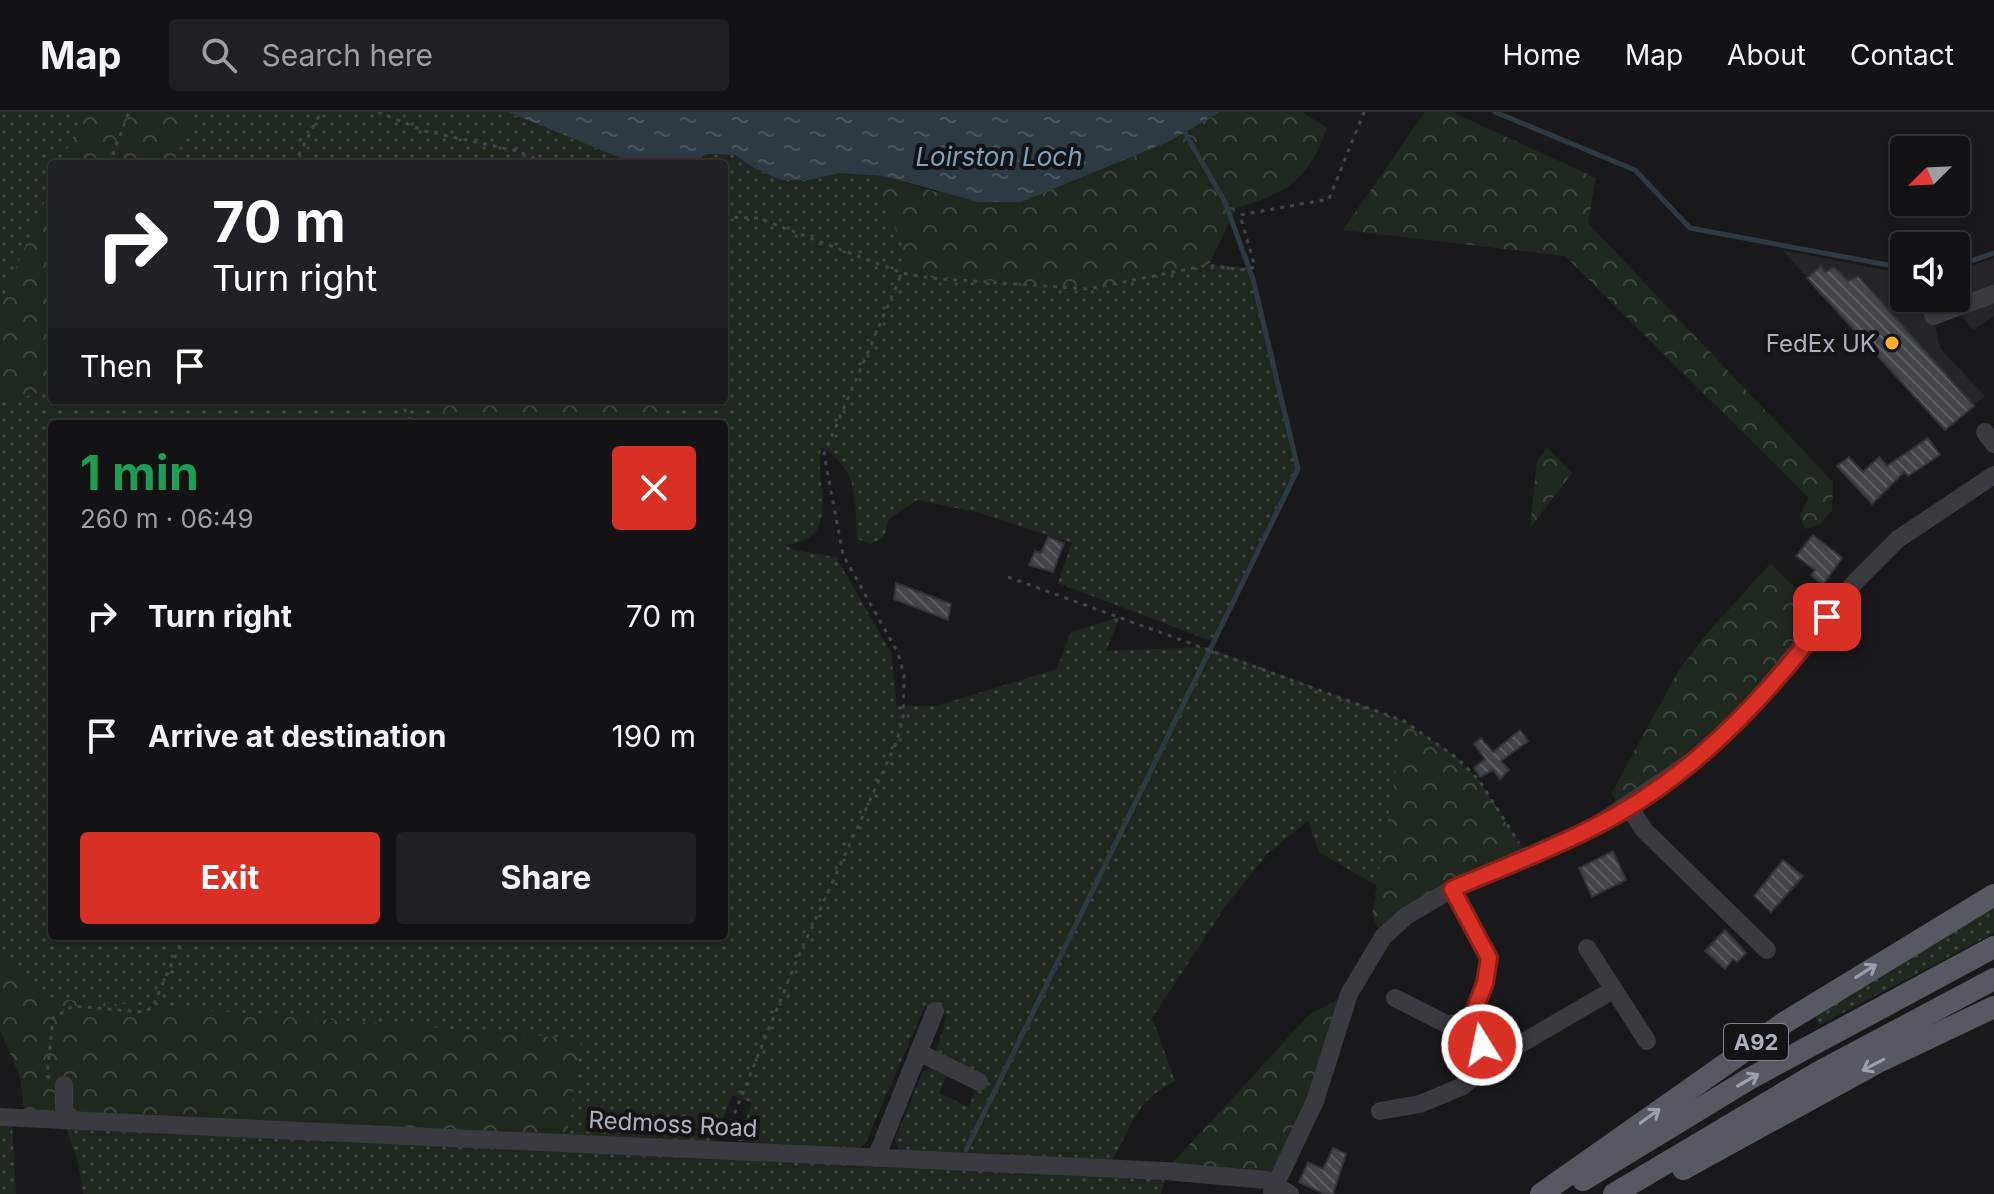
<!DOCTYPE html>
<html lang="en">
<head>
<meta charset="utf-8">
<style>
	body { margin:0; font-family:Inter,sans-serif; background:#202022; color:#f1f3f6; height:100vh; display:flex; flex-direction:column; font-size:30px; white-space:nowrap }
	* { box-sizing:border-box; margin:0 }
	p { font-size:26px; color:#9d9ea0 }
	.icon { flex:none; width:44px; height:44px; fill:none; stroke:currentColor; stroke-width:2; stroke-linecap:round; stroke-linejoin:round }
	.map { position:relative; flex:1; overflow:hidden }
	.sheet { position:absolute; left:48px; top:308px; width:680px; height:520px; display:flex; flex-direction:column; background:#131315; border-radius:8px; box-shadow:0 2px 6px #0004,0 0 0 2px #323234 }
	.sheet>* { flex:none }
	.top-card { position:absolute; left:48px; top:48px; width:680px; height:244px; border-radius:8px; box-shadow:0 2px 6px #0004,0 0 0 2px #323234; background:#202124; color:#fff; overflow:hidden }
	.needle { width:52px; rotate:246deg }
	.tools { position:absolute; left:1890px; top:24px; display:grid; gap:16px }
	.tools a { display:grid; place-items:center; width:80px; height:80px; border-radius:8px; background:#131315; box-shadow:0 2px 6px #0004,0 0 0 2px #323234; font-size:40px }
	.pin { position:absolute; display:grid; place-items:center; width:68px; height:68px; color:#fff; margin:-34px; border-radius:16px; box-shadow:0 4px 12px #0006 }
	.me { position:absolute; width:88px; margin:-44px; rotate:350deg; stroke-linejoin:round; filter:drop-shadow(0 0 6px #0008) }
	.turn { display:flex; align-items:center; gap:28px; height:168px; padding:0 32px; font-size:36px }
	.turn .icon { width:104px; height:104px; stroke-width:2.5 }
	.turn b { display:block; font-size:56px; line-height:68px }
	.then { display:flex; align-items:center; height:76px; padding:0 32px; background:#0003; gap:16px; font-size:30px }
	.round { display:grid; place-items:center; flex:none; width:84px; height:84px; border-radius:8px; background:#202022 }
	.headline { display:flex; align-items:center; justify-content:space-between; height:136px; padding:0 32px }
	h1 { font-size:48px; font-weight:700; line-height:60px; color:#1e9e55 }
	.primary-button { display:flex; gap:16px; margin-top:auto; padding:16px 32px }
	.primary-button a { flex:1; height:92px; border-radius:8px; background:#d93025; color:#fff; font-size:32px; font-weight:700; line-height:92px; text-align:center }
	.primary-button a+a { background:#202022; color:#f1f3f6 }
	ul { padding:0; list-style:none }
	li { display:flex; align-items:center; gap:24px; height:120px; padding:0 32px }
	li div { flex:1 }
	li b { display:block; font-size:30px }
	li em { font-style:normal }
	header { display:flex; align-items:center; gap:48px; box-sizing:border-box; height:112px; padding:0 40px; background:#131315; border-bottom:2px solid #323234 }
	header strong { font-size:38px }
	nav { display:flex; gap:44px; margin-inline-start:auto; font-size:28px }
	.search { width:560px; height:72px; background:#202022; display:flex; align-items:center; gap:20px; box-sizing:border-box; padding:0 28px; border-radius:8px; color:#9d9ea0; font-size:30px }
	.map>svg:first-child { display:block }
	.built { fill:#252529 }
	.grass { fill:url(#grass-dots) }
	.forest { fill:url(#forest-crowns) }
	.water { fill:url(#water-ripples) }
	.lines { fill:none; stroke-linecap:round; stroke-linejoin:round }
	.stream { stroke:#2e3a42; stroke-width:5 }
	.building { fill:url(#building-back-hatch); stroke:#333338; stroke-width:2 }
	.path { stroke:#404348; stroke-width:3; stroke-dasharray:4 6; stroke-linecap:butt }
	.minor { stroke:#3a3b41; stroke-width:18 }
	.major { stroke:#565961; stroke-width:22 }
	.oneway { stroke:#9a9fab }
	.route-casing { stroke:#8d1f18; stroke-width:20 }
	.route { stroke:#d93025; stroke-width:14 }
	.poi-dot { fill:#ffae2e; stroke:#141417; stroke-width:3 }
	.labels { text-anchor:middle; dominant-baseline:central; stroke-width:8; stroke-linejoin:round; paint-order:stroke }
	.shield { fill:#141417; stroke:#7e828b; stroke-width:2 }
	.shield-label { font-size:22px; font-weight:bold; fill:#abb1bd }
	.poi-label { font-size:24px; fill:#abb1bd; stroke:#141417; text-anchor:end }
	.street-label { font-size:24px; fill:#abb1bd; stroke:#141417 }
	.water-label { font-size:26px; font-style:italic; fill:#7fa2ba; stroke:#141417 }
</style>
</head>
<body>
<header>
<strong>Map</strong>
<div class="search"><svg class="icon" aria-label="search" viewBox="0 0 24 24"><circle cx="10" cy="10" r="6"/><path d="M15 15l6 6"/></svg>Search here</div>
<nav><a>Home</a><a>Map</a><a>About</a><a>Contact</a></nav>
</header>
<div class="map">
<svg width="1994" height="1082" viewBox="0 0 1994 1082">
	<defs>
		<pattern id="grass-dots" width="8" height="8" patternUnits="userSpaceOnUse" patternTransform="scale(2)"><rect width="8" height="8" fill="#1f281f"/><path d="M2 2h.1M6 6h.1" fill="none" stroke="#3d453e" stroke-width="1.8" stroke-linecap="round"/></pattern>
		<pattern id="forest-crowns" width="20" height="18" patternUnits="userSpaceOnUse" patternTransform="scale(2)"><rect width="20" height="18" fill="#1f281f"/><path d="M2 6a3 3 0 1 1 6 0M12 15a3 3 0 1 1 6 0" fill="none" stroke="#3d453e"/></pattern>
		<pattern id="water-ripples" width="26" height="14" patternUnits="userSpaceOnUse" patternTransform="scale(2)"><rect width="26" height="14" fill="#2e3a42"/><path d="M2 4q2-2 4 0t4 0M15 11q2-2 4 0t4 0" fill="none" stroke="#4a545b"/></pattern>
		<pattern id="building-back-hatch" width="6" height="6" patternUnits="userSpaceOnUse" patternTransform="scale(2)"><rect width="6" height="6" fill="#434449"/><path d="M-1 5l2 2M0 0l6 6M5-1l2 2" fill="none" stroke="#5b5d61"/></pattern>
	</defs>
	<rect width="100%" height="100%" fill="#19191c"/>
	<!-- built -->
	<polygon class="built" points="1782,138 1904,162 1904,186 1956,186 1956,159 1994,146 1994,204 1974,218 1960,202 1935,213 1940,236 1985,284 1945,318"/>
	<!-- grass -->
	<g class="grass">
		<polygon points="0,0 84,0 62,52 52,52 52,74 0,194"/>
		<polygon points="195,0 508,0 635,52 171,52"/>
		<path d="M708,42L735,43L754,56L811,68L839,61L883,64L881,88L902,131V161L1088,177L1209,153L1249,156L1298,357L1214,530L1058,471L1072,431L976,400L917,388L889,407L884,425L871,432L857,427C854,385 860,360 822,335C811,365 847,427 785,433L794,438L836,445L891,541L897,594H936L1057,557L1071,520L1120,505L1106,539L1206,535L1404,609L1377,774L1319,740L1308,709L1268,741L1225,795L1152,906L1175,969C1135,989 1133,1013 1112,1048L899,1039L895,1027L923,959L936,955L948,961L939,981L968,995L983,966L936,939L947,904L925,894L865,1032L856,1037L738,1029L752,991L732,983L715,1028L710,1031L567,1026L581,927L44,886L0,841V290L52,278V288H412L474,312H52V824H724V312H658L669,288H724V52H669Z"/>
		<polygon points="1994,793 1994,821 1820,913 1814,903"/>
		<polygon points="0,1012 12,1013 16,1082 0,1082"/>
		<polygon points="66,1016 1165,1067 1161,1082 83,1082 78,1050"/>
	</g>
	<!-- forest -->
	<g class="forest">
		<polygon points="84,0 195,0 173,52 61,52"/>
		<path d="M1220,0H1302L1327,16C1308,68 1287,81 1236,96L1209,153L1088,177L902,161V131L881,88L883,64L936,80L1096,56L1170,29Z"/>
		<polygon points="1425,0 1452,0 1596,66 1588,111 1833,370 1832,399 1819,413 1805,417 1800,403 1809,386 1565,144 1343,118"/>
		<polygon points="52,73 52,278 0,290 0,192"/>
		<polygon points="412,288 669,288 658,312 474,312"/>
		<polygon points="1547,336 1572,361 1530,416 1537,349"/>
		<polygon points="1770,452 1827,505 1774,570 1624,698 1611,682 1678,560 1709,519"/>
		<polygon points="1404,609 1457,646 1479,668 1528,745 1383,825 1372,803"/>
		<polygon points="0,841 44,886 581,927 566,1031 25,1006 20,965 0,918"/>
		<polygon points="1349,882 1278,1073 1165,1059 1310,902"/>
	</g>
	<!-- water -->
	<polygon class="water" points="508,0 1220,0 1170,29 1021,90 979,90 883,64 839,61 811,68 782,68 754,56 735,43 708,42 682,51 635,52"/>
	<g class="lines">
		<!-- stream -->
		<g class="stream">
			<polyline points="1495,0 1635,58 1690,116 1904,156"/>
			<polyline points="1956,154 1994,141"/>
			<polyline points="966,1038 1298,357 1253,167 1225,90 1185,21"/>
		</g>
	</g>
	<!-- building -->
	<g class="building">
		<polygon points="1821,154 1825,160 1834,155 1848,169 1858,164 1974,294 1945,318 1807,166"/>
		<polygon points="1928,326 1940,343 1908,364 1904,360 1872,392 1837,354 1849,345 1863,360 1879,345 1887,354"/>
		<polygon points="1813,423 1842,446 1823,473 1811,463 1815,458 1796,444"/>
		<polygon points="1048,425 1064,431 1053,460 1029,453 1035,439 1041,441"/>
		<polygon points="896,471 951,492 948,508 894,487"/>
		<polygon points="1520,618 1528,629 1501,649 1509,658 1500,667 1493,658 1480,665 1474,656 1485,647 1474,632 1481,626 1493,640"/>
		<polygon points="1613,739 1626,768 1592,785 1579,756"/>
		<polygon points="1783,748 1803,764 1771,800 1754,784"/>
		<polygon points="1725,818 1746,841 1737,850 1733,847 1725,857 1705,839"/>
		<polygon points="1333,1036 1346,1042 1333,1082 1324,1082 1299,1070 1308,1050 1323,1057"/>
	</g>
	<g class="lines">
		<!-- path -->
		<g class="path">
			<polyline points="378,0 425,19 517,39 548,52"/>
			<polyline points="109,52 129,0"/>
			<polyline points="294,52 321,0"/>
			<polyline points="724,105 758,106 902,161 930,166 1088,177 1209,153 1243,158 1255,155 1240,103 1329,87 1364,0"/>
			<polyline points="399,288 410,307 408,312"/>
			<polyline points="1008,465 1404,609 1457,646 1479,668 1519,731"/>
			<polyline points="50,966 47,964 53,906 73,894 142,900 152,896 184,824"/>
			<polyline points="727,1020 796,850 896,631 903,608 904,563 898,541 843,443 824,342 902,161"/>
		</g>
		<!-- minor -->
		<g class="minor">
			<polyline points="1933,204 1994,182"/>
			<polyline points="1985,320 1994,332"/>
			<polyline points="1629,695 1644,718 1767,838"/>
			<polyline points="1452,777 1489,846 1485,871 1471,907 1491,949"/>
			<polyline points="1587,836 1647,929"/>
			<polyline points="1395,886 1446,912 1471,911"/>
			<polyline points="918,940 979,970"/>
			<polyline points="64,973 64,1007"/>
			<polyline points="1380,999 1420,992 1463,974 1491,949 1613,878"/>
			<polyline points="0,1005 1165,1059 1266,1068 1290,1082"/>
			<polyline points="876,1046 935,899"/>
			<polyline points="1272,1080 1315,989 1349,882 1383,825 1406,804 1452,777 1594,715 1700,644 1741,607 1856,469 1898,427 1994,363"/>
		</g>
		<!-- major -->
		<g class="major">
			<polyline points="1683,1057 1878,950 1994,895"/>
			<polyline points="1583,1068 1749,967 1994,835"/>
			<polyline points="1541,1082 1784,911 1994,783"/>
			<polyline points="1614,1082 1819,960 1994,867"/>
		</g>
	</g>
	<!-- one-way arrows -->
	<defs><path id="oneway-shaft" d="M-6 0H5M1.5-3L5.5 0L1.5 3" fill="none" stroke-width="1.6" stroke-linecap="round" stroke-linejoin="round" transform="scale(2)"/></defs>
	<g class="oneway">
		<use href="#oneway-shaft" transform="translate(1866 859) rotate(-32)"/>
		<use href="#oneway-shaft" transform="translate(1873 953) rotate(152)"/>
		<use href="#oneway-shaft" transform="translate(1748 968) rotate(-30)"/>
		<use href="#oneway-shaft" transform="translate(1650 1004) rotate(-36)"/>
	</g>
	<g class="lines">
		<defs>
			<path id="route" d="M1482,933L1471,907L1485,871L1489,846L1452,777C1499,757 1547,739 1592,716C1688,669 1763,589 1827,505"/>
		</defs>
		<!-- route casing -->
		<use href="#route" class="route-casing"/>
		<!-- route -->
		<use href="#route" class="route"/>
	</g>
	<!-- markers -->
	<circle class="poi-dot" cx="1892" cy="231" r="8"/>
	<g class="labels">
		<!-- shield labels -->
		<rect class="shield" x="1724" y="912" width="64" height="36" rx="6"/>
		<g class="shield-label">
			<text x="1756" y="930">A92</text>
		</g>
		<!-- poi labels -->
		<g class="poi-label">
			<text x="1876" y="231">FedEx UK</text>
		</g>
		<!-- street labels -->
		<g class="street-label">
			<text transform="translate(673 1012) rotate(3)">Redmoss Road</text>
		</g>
		<!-- water labels -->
		<g class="water-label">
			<text x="999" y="44">Loirston Loch</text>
		</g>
	</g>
</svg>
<div class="tools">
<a><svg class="needle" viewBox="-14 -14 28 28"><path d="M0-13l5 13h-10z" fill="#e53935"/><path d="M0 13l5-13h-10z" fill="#9d9ea0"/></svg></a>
<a><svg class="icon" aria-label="sound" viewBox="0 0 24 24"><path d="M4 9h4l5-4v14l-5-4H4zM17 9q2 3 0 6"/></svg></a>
</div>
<div class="pin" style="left:1827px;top:505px;background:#d93025"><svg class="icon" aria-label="arrive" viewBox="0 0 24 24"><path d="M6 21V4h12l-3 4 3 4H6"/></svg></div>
<svg class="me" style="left:1482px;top:933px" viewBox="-20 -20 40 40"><circle r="17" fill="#d93025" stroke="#fff" stroke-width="3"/><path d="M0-11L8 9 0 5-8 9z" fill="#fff"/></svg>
<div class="top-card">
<div class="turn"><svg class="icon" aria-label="right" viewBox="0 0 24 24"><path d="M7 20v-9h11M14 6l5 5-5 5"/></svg><div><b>70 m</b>Turn right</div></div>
<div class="then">Then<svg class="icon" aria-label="arrive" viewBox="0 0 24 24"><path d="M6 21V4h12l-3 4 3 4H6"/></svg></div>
</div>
<section class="sheet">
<div class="headline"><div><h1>1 min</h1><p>260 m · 06:49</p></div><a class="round" style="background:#d93025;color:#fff"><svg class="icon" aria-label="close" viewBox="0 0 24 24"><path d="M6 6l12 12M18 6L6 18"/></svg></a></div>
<ul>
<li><svg class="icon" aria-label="right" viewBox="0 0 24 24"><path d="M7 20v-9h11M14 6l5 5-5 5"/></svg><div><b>Turn right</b></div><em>70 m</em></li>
<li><svg class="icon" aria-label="arrive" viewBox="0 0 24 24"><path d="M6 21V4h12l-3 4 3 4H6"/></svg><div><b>Arrive at destination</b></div><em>190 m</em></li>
</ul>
<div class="primary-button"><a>Exit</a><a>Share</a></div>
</section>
</div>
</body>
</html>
